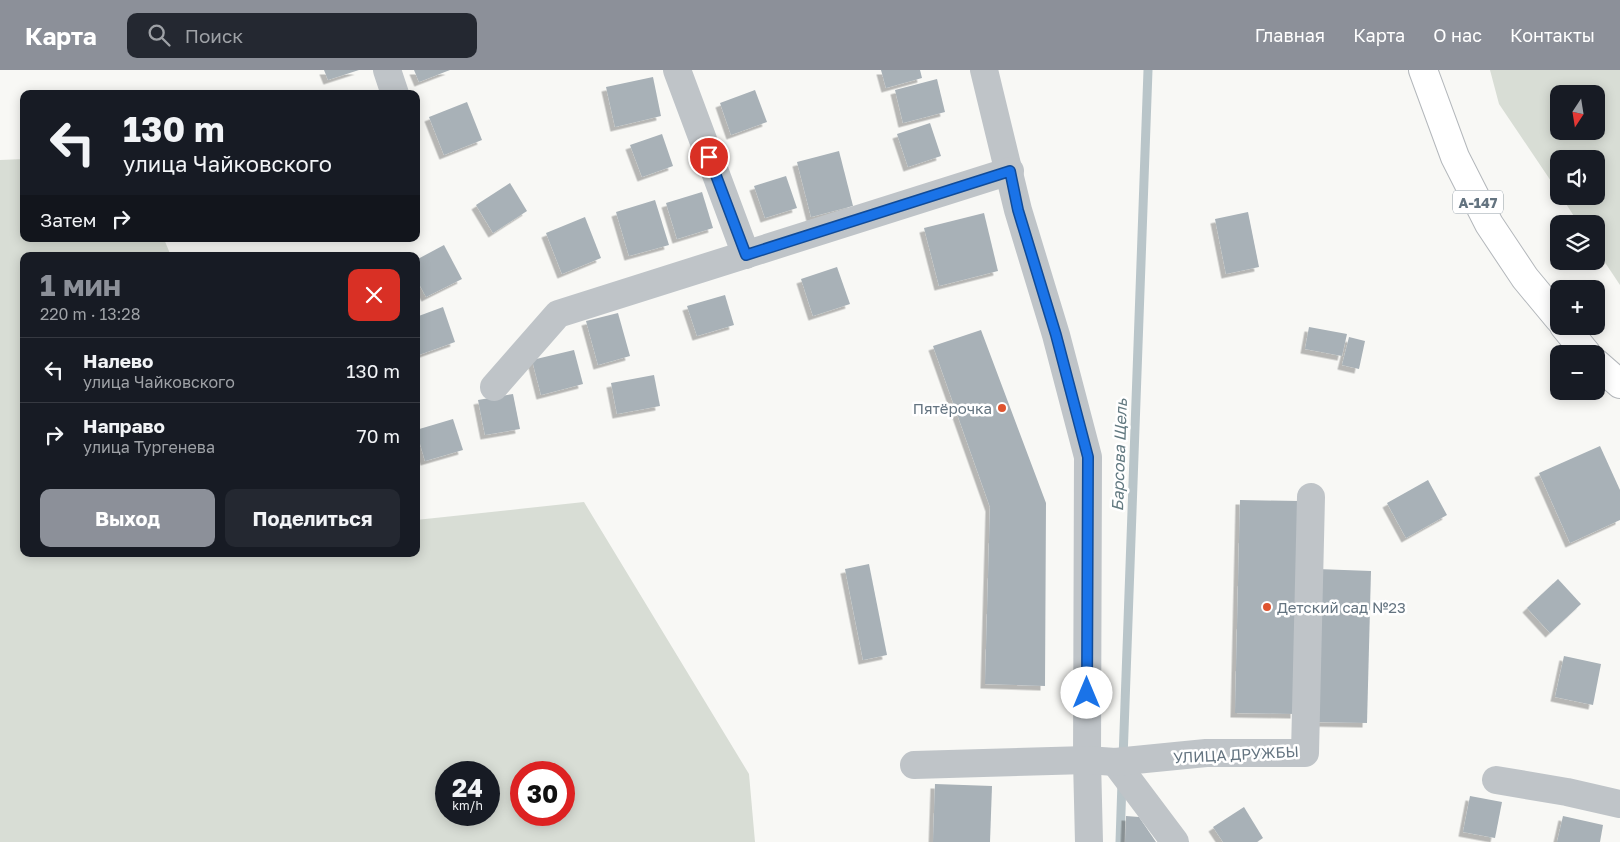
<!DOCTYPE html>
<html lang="ru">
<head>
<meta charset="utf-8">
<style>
	body { margin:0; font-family:"Golos Text",sans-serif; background:#242831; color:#f1f3f6; height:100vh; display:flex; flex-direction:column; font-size:19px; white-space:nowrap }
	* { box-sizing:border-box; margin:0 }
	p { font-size:16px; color:#9ea1a6 }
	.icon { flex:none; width:28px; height:28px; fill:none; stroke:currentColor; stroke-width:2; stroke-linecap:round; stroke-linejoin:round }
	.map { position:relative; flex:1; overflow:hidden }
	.sheet { position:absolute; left:20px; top:182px; width:400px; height:305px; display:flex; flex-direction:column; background:#171b24; border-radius:10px; box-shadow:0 2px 12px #0003 }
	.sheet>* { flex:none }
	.top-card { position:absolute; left:20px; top:20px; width:400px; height:152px; border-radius:10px; box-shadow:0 2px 12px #0003; background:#171b24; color:#f1f3f6; overflow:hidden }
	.needle { width:32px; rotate:192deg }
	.fabs { position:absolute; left:1550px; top:15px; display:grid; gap:10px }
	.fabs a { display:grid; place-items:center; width:55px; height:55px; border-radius:10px; background:#171b24; box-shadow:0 2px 12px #0003; font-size:25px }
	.speed { position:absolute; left:435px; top:691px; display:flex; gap:10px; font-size:25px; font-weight:700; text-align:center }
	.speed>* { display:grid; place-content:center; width:65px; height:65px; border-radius:50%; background:#171b24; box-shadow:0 2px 12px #0003; line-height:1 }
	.speed small { font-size:12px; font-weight:400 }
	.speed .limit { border:8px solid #d22; background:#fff; color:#111 }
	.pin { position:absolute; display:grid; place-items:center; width:42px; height:42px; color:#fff; margin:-21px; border:2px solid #fff; border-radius:50%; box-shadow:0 1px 5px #0007 }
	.me { position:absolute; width:55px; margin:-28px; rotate:0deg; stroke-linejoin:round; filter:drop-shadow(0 0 4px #0008) }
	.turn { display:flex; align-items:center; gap:18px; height:105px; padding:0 20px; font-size:22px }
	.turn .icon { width:65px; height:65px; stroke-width:2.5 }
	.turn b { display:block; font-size:35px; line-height:42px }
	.then { display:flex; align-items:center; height:48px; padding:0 20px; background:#0003; gap:10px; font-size:19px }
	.round { display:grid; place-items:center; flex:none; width:52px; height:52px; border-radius:10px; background:#242831 }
	.headline { display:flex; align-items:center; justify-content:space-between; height:85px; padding:0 20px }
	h1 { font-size:30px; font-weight:700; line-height:38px; color:#8c9099 }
	.button { display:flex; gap:10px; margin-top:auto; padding:10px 20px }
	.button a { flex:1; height:58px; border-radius:10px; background:#8c9099; color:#fff; font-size:20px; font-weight:700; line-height:58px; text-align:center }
	.button a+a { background:#242831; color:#f1f3f6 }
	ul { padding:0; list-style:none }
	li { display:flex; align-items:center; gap:15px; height:65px; padding:0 20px; border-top:1px solid #363941 }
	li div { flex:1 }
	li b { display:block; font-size:19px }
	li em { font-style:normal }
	header { display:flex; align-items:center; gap:30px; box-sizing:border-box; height:70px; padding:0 25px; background:#8c9099; color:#fff }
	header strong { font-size:24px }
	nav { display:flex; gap:28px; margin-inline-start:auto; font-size:18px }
	.search { width:350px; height:45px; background:#242831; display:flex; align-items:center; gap:12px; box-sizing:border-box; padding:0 18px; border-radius:10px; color:#9ea1a6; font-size:19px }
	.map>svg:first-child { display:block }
	.green { fill:#d8ddd5; fill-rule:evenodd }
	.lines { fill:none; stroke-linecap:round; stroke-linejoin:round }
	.stream { stroke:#b9c5c9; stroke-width:9 }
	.building { fill:#a8b1b7; filter:url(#shadow) }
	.highway-casing { stroke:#b3b7bb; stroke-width:30 }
	.minor { stroke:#bfc4c8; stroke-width:28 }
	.highway { stroke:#fff; stroke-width:28 }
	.route-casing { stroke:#114b97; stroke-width:12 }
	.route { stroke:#1a73e8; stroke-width:9 }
	.poi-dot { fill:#df542f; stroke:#fff; stroke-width:2 }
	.labels { text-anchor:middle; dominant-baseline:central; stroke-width:5; stroke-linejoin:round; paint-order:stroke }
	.shield { fill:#fff; stroke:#929ea6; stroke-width:1 }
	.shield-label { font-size:14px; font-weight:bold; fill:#647480 }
	.poi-label { font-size:15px; fill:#647480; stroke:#fff; text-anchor:end }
	.street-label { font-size:15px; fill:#647480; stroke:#fff }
	.water-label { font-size:16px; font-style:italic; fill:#637a81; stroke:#fff }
</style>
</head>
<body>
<header>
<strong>Карта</strong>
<div class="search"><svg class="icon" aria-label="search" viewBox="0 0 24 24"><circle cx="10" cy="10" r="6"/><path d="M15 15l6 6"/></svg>Поиск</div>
<nav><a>Главная</a><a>Карта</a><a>О нас</a><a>Контакты</a></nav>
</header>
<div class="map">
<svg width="1620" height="772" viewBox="0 0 1620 772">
	<defs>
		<filter id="shadow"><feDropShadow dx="-4.5" dy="4.5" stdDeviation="0" flood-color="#0004"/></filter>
	</defs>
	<rect width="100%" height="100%" fill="#f8f8f5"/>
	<!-- green -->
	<g class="green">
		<path d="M1490,0H1620V215L1596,179V154H1579L1561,126H1596V89H1559V123L1499,34ZM1559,24H1596V61H1559Z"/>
		<path d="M24,89V169H164L171,186H24V484H416V450L584,432L749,704L755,772H0V90ZM446,702H489V745H446ZM521,702H564V745H521Z"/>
	</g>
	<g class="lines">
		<!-- stream -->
		<g class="stream">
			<polyline points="1123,689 1148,0"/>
			<polyline points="1120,772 1122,712"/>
		</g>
	</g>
	<!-- building -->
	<g class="building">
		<polygon points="324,0 359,0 328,10"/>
		<polygon points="414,0 450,0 419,12"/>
		<polygon points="881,0 920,0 922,8 886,18"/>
		<polygon points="653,7 661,46 615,57 606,17"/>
		<polygon points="937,9 945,42 903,53 895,20"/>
		<polygon points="755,20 767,52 731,65 720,33"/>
		<polygon points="467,32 482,70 444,85 429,47"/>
		<polygon points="930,53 941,86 908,97 897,64"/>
		<polygon points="662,64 673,96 642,107 630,75"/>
		<polygon points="839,81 853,136 811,147 797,92"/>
		<polygon points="786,106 797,138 765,148 754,116"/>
		<polygon points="510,113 527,141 493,163 476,135"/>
		<polygon points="702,122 713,158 677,169 666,133"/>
		<polygon points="655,130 669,175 629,186 616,142"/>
		<polygon points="1248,142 1259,197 1226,204 1215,149"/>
		<polygon points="984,143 998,201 939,216 924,158"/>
		<polygon points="585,147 601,188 562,204 546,163"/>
		<polygon points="444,175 462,209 426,227 416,208 416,190"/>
		<polygon points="837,197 850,234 813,246 801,209"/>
		<polygon points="725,225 734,255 697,266 687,236"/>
		<polygon points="443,237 455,272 416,286 416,247"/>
		<polygon points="618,243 630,286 598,295 586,251"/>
		<polygon points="1309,257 1347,264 1342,286 1305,279"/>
		<polygon points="981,260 1046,433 1045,616 985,614 990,437 933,276"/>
		<polygon points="1349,267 1365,271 1359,299 1342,295"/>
		<polygon points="574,280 583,314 541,325 532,290"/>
		<polygon points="654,305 660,336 617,344 611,313"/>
		<polygon points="513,324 520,359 485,365 478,330"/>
		<polygon points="453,349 463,380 425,391 416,360"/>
		<polygon points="1600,376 1620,420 1620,450 1570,473 1539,403"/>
		<polygon points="1428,410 1447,445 1406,468 1387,433"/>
		<polygon points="1240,430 1300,431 1295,644 1235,643"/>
		<polygon points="869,494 887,585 863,590 845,499"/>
		<polygon points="1317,499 1371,501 1367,653 1313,652"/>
		<polygon points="1558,509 1581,534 1550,563 1527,538"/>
		<polygon points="1564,586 1601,594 1593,635 1555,627"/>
		<polygon points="935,714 992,716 990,772 933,772"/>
		<polygon points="1470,726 1502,732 1495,768 1463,762"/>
		<polygon points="1244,737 1263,768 1257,772 1223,772 1213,757"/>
		<polygon points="1126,746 1139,747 1156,772 1125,772"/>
		<polygon points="1563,746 1603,755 1600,772 1557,772"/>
	</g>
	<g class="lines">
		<defs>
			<g id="highway">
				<polyline points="1423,0 1455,87 1489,154 1525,208 1559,249"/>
				<polyline points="1564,256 1587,284"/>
				<polyline points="1596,293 1620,314"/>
			</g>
		</defs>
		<!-- highway casing -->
		<use href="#highway" class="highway-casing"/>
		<!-- minor -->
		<g class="minor">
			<polyline points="387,0 395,24"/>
			<polyline points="677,0 746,185"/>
			<polyline points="984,0 1018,140 1056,265 1088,387 1087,690 1089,772"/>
			<polyline points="494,317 558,244 1010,101"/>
			<polyline points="1115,692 1175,772"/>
			<polyline points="914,695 1087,690 1115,692 1206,683 1305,683 1311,427"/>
			<polyline points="1496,710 1567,722 1620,734"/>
		</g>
		<!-- highway -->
		<use href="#highway" class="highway"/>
	</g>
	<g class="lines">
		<defs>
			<polyline id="route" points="709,87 746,185 1010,101 1018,140 1056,265 1088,387 1087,623"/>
		</defs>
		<!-- route casing -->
		<use href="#route" class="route-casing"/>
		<!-- route -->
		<use href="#route" class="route"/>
	</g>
	<!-- markers -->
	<g class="poi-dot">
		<circle cx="1002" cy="338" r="5"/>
		<circle cx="1267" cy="537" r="5"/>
	</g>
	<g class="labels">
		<!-- shield labels -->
		<rect class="shield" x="1453" y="120.5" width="50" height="23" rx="4"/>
		<g class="shield-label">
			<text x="1478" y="132">А-147</text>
		</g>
		<!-- poi labels -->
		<g class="poi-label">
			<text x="992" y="338">Пятёрочка</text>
			<text x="1277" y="537" text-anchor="start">Детский сад №23</text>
		</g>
		<!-- street labels -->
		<g class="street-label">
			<text transform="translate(1236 684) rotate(-3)">УЛИЦА ДРУЖБЫ</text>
		</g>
		<!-- water labels -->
		<g class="water-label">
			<text transform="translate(1119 385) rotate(-88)">Барсова Щель</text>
		</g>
	</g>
</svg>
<div class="fabs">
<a><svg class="needle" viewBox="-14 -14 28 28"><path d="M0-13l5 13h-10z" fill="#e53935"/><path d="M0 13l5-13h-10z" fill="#9ea1a6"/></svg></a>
<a><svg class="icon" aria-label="sound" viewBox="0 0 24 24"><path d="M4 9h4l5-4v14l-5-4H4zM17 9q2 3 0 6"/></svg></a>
<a><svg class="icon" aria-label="layers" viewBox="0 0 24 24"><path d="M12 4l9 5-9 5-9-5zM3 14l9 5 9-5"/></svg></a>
<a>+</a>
<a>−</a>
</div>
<div class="speed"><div>24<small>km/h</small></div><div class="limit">30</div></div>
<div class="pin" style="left:709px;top:87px;background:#d93025"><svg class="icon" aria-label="arrive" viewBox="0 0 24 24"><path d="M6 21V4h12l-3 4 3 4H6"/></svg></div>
<svg class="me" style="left:1087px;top:623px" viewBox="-20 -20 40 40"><circle r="19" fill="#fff"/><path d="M0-13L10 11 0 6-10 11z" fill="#1a73e8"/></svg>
<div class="top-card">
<div class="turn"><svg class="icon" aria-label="left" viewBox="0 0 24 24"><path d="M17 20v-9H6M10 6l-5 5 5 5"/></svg><div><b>130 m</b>улица Чайковского</div></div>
<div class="then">Затем<svg class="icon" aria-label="right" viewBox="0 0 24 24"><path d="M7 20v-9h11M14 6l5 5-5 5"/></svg></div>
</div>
<section class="sheet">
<div class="headline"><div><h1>1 мин</h1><p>220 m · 13:28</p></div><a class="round" style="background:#d93025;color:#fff"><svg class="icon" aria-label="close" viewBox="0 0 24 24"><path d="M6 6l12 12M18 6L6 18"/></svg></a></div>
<ul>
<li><svg class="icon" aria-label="left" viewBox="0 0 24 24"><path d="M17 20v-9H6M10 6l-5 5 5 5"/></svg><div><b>Налево</b><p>улица Чайковского</p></div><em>130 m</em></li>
<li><svg class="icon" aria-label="right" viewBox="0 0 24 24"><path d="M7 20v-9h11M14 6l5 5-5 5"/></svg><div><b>Направо</b><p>улица Тургенева</p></div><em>70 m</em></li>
</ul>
<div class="button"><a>Выход</a><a>Поделиться</a></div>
</section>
</div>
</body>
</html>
